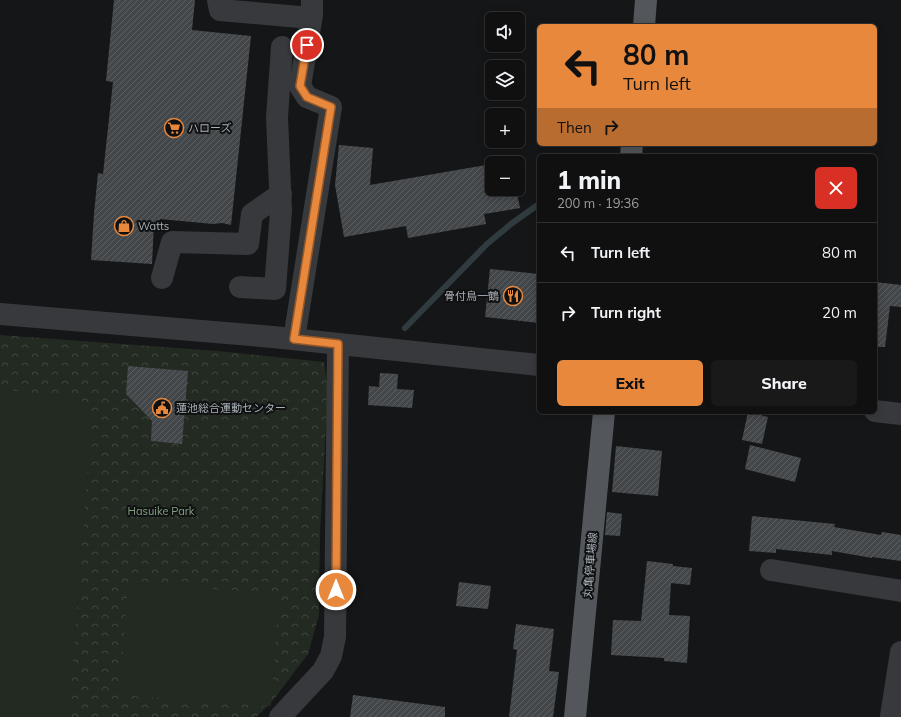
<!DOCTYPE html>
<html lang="en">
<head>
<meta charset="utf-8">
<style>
	body { margin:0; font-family:Mulish,"Noto Sans JP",sans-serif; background:#19191a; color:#f1f3f6; height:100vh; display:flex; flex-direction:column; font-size:15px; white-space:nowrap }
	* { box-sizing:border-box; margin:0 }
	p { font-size:13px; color:#9c9d9f }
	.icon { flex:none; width:22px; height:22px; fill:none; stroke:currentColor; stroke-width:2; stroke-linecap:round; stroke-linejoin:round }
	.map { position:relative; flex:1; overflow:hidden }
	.details { position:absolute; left:537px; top:154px; width:340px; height:260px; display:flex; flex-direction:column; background:#101011; border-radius:6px; box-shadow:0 2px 10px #0003,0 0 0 1px #303031 }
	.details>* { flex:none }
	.banner { position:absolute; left:537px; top:24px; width:340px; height:122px; border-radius:6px; box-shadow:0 2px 10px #0003,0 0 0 1px #303031; background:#e7883d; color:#111; overflow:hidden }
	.controls { position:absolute; left:485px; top:12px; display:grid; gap:8px }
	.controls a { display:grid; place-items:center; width:40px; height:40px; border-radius:6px; background:#101011; box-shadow:0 2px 10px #0003,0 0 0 1px #303031; font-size:20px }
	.pin { position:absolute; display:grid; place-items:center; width:34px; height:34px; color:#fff; margin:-17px; border:2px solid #fff; border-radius:50%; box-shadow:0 1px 4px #0007 }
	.me { position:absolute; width:44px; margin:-22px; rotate:0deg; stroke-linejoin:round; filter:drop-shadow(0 0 3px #0008) }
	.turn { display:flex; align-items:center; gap:14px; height:84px; padding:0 20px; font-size:18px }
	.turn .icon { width:52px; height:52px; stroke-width:2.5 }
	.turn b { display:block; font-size:28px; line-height:34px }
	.then { display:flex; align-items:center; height:38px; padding:0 20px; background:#0003; gap:8px; font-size:15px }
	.round { display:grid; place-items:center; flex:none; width:42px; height:42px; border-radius:6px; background:#19191a }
	.head { display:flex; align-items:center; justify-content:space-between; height:68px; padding:0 20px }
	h1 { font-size:24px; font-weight:800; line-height:30px }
	.cta { display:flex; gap:8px; margin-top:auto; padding:8px 20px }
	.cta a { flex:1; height:46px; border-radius:6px; background:#e7883d; color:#111; font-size:16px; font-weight:800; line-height:46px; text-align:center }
	.cta a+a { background:#19191a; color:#f1f3f6 }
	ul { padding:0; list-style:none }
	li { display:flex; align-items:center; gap:12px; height:60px; padding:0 20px; border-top:1px solid #303031 }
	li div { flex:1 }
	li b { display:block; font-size:15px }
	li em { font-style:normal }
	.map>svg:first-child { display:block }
	.park { fill:url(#park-crowns) }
	.pitch { fill:#222a22 }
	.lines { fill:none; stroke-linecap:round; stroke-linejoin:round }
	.stream { stroke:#2f3b3f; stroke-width:6 }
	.building { fill:url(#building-hatch) }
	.minor { stroke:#37393c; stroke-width:22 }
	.major { stroke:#53565b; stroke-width:22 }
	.route-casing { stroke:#965828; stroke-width:10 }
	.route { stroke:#e7883d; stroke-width:7 }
	.labels { text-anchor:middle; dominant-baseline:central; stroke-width:4; stroke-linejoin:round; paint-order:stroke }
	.poi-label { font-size:11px; fill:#a8b0b6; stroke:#101112; text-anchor:start }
	.park-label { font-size:11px; fill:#85a080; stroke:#101112 }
	.street-label { font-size:11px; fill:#a8b0b6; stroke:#101112 }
</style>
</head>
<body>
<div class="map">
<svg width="901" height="717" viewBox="0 0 901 717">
	<defs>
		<pattern id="park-crowns" width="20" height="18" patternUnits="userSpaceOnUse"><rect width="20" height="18" fill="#222a22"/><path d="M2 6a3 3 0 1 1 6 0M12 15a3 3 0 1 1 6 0" fill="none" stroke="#3f4640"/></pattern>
		<pattern id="building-hatch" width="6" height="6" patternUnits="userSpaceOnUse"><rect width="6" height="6" fill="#44474a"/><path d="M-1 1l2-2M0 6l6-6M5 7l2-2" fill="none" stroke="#5c5f62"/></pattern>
	</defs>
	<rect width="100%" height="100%" fill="#151617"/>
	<!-- park -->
	<polygon class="park" points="0,335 218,351 324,362 328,389 320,533 319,615 308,654 271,703 256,717 0,717"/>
	<!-- pitch -->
	<g class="pitch">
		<polygon points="0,389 74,398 87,404 92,416 71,687 67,717 0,717"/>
		<polygon points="128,583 279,594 271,706 120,695"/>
	</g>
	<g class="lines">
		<!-- stream -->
		<polyline class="stream" points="405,328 487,244 511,224 539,204"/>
	</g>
	<!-- building -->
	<g class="building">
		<polygon points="114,0 195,0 192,30 251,36 231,225 222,223 213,224 160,219 159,225 154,224 152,264 91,260 94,214 98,173 103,174 113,82 106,81"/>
		<polygon points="339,145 373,148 370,185 492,164 492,189 516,189 520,208 484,214 486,224 408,238 406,226 344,237 335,185"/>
		<polygon points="490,269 539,274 539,323 485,317"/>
		<polygon points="875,282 901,285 901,307 890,306 885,347 875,347"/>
		<polygon points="128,366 188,371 182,444 151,441 152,421 126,394"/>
		<polygon points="380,373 398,374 397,389 414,390 412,408 368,405 369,386 379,387"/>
		<polygon points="748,412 768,417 762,444 742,440"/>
		<polygon points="750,445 801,458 795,482 745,469"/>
		<polygon points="616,446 662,451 658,496 612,492"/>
		<polygon points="607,512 622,514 620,536 605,535"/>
		<polygon points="752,516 835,524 834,527 881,535 882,532 901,535 901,561 872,557 872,558 832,551 832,555 776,549 776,553 749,551"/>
		<polygon points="647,561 673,564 673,566 692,568 690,585 671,583 669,615 690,616 687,663 664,661 664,658 611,655 613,620 641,621"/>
		<polygon points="459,582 491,586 488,609 456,606"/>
		<polygon points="516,624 554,629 549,671 559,672 553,717 509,717 517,650 513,649"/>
		<polygon points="353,695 445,707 445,717 350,717"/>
	</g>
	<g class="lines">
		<!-- minor -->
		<g class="minor">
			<polyline points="218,0 220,10 311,18"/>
			<polyline points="162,278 172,242 248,244 252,214 281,194"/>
			<polyline points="240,287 275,289 281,211 277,117 282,47"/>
			<polyline points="0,314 273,337 539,365"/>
			<polyline points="294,339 331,107 307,97 300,86 312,15 312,0"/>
			<polyline points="875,411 901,414"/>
			<polyline points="771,570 901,591"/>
			<polyline points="891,716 901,652"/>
			<polyline points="280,717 323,671 331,656 335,637 338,344"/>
		</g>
		<!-- major -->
		<g class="major">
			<polyline points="644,26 646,0"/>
			<polyline points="631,156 632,144"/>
			<polyline points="575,717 604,412"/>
		</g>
	</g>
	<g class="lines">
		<defs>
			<polyline id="route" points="307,45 300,86 307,97 331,107 294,339 338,344 336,590"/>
		</defs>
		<!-- route casing -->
		<use href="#route" class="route-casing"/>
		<!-- route -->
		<use href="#route" class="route"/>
	</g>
	<!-- icons -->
	<defs>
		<symbol id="supermarket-ring" viewBox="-11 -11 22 22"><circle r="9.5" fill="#101112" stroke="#e7883d" stroke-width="1.5"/><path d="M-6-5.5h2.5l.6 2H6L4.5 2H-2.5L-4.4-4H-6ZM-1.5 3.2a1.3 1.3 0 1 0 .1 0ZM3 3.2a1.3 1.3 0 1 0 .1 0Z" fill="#e7883d"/></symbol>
		<symbol id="shop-ring" viewBox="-11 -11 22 22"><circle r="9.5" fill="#101112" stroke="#e7883d" stroke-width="1.5"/><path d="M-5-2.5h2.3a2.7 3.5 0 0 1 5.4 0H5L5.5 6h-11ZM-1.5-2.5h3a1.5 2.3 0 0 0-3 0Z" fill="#e7883d"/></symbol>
		<symbol id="restaurant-ring" viewBox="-11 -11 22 22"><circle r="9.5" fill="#101112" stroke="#e7883d" stroke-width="1.5"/><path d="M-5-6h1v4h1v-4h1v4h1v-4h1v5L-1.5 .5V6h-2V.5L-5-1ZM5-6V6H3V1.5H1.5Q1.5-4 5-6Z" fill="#e7883d"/></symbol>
		<symbol id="civic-ring" viewBox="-11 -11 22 22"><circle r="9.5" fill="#101112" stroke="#e7883d" stroke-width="1.5"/><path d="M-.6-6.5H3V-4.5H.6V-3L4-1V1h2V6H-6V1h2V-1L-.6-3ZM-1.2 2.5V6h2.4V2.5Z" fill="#e7883d"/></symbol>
	</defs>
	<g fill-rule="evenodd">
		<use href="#supermarket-ring" x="163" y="117" width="22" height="22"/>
		<use href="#shop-ring" x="113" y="215" width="22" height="22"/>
		<use href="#restaurant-ring" x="502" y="285" width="22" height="22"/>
		<use href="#civic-ring" x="151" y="397" width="22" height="22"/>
	</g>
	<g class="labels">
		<!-- poi labels -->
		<g class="poi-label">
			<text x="188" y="128">ハローズ</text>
			<text x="138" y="226">Watts</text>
			<text x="499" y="296" text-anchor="end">骨付鳥一鶴</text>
			<text x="176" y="408">蓮池総合運動センター</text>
		</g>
		<!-- park labels -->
		<g class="park-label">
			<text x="161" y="511">Hasuike Park</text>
		</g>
		<!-- street labels -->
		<g class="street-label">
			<text transform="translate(590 565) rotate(-85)">丸亀停車場線</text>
		</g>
	</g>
</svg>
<div class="controls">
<a><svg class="icon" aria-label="sound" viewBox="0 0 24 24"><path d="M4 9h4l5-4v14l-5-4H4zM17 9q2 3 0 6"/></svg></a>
<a><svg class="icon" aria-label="layers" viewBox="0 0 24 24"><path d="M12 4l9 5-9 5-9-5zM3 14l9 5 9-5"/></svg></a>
<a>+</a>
<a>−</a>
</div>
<div class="pin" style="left:307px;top:45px;background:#d93025"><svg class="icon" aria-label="arrive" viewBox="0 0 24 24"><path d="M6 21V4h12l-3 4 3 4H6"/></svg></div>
<svg class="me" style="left:336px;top:590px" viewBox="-20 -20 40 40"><circle r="17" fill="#e7883d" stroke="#fff" stroke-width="3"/><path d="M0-11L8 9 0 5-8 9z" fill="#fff"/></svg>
<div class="banner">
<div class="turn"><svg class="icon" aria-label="left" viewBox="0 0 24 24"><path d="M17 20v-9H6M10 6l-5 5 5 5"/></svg><div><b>80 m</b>Turn left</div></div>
<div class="then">Then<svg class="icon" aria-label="right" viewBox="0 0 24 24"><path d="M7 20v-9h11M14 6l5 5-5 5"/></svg></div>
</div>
<section class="details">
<div class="head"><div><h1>1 min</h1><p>200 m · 19:36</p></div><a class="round" style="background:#d93025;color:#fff"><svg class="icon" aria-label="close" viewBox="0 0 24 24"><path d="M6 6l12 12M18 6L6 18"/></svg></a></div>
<ul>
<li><svg class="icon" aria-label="left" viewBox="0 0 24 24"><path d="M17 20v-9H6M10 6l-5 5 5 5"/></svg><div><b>Turn left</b></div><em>80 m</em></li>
<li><svg class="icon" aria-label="right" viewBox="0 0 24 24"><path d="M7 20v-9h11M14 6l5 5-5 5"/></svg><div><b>Turn right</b></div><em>20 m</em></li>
</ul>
<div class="cta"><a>Exit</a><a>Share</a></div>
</section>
</div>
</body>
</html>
